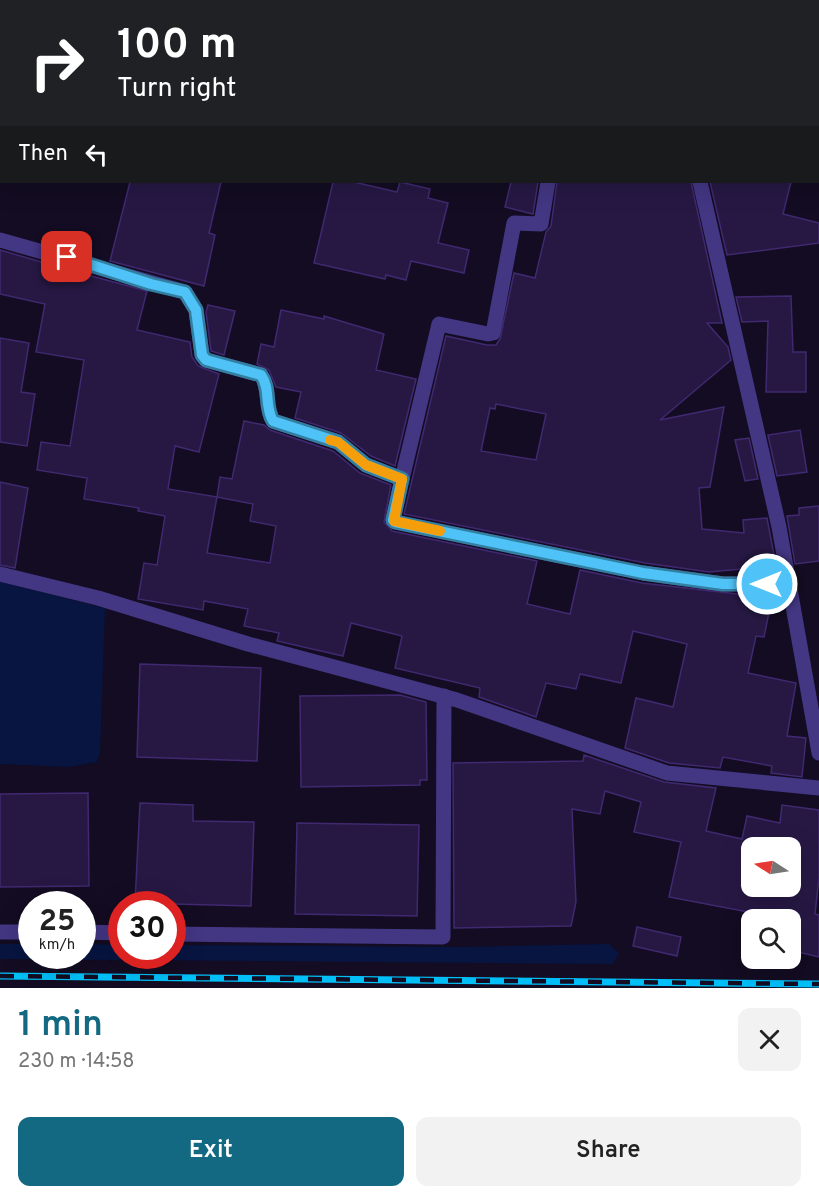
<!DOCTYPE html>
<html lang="en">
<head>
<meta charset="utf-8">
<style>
	body { margin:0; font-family:Overpass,sans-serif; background:#f2f2f2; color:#222; height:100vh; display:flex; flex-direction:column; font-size:22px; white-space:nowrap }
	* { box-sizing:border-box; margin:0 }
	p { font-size:20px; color:#767676 }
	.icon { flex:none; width:33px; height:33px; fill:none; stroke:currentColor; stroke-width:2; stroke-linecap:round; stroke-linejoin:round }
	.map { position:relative; height:988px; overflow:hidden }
	.drawer { display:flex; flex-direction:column; background:#fff; flex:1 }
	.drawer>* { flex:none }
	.top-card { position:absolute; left:0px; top:0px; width:819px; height:183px; box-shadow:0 6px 24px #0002; background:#202124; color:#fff; overflow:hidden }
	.needle { width:39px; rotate:282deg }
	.tools { position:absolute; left:741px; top:837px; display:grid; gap:12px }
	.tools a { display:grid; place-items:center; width:60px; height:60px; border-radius:12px; background:#fff; box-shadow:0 6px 24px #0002; font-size:30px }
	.speed { position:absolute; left:18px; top:891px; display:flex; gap:12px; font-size:30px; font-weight:700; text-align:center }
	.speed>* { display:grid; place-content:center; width:78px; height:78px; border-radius:50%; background:#fff; box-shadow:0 6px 24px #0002; line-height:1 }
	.speed small { font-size:15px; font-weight:400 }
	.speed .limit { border:9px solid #d22; background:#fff; color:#111 }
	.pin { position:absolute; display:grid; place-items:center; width:51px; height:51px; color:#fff; margin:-26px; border-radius:12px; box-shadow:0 3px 9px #0006 }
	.me { position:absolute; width:66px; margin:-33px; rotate:270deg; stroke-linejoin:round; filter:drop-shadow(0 0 4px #0008) }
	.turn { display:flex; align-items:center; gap:21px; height:126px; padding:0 18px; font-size:27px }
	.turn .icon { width:78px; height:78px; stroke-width:2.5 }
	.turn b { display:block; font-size:42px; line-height:51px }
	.then { display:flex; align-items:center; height:57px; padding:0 18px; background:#0003; gap:12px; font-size:22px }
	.round { display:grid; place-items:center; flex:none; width:63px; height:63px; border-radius:12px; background:#f2f2f2 }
	.headline { display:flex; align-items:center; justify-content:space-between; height:102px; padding:0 18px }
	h1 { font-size:36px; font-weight:600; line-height:45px; color:#136982 }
	.button { display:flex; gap:12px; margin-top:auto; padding:12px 18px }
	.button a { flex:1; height:69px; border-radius:12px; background:#136982; color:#fff; font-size:24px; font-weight:600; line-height:69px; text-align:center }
	.button a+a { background:#f2f2f2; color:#222 }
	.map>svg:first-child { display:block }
	.water { fill:#071540 }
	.building { fill:#261843; stroke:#402970; stroke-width:1.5; fill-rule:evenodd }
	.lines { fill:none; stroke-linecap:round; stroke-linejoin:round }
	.street { stroke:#433683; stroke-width:15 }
	.rail-casing { stroke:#00bff8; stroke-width:7 }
	.rail { stroke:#130c22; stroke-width:4.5; stroke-dasharray:14; stroke-linecap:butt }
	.route-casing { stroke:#337fa1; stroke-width:15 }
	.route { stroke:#4fc3f7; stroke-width:10 }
	.slow { stroke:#f59e0b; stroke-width:10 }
</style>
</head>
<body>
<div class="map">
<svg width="819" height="988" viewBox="0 0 819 988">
	<rect width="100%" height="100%" fill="#130c22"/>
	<!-- water -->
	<g class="water">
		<polygon points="0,581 105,608 100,752 97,762 68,767 0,764"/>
		<polygon points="0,944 31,944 32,956 82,956 83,944 121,945 122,956 172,956 173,945 465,947 609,944 619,953 613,964 0,959"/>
	</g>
	<!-- building -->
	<g class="building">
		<polygon points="130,182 221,182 209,233 215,235 204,286 110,261"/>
		<polygon points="333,182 354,182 397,192 400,182 430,189 428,198 448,203 438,243 469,250 464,273 411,261 406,280 386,275 385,279 314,263"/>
		<polygon points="511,182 538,182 533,214 505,207"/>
		<path d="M557,182H691L722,323H707L728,347L731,360L660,420L724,407L710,487L699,488L702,529L744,533L743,520L767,518L776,566L709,572L645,563L404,514L446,336L487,345H496L500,339L514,273L535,278L546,232L551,226ZM496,404L546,414L536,460L481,451L490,408L495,409Z"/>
		<polygon points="710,182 791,182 783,214 819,223 819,243 727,255"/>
		<path d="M0,250L45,263L44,267L84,274L147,291L137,330L190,342L192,357L198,366L219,374L199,452L175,446L168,489L217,497L220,477L232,479L244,421L264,425L270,430L333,451L360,473L391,485L384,522L392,531L537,561L527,604L570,614L580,570L642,583L772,598L764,637L756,636L748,673L796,683L787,736L806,738L802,777L771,773L772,766L723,757L720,768L669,763L625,748L636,698L673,707L687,644L633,631L621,683L580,674L576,689L546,683L536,717L479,697L480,688L395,668L402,636L351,623L343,656L277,641L279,633L244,626L248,609L204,601L203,610L138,599L144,563L157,565L165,516L138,511L139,508L84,499L87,478L37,470L41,442L70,446L84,360L36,352L45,304L0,294ZM217,497L253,504L250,521L276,526L270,563L207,553Z"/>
		<polygon points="791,296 793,352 806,352 806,392 766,392 768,321 742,322 736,297"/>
		<polygon points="208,305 235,311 224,355 211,351 206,312"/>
		<polygon points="281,310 324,319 324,316 384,334 376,370 416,379 395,466 371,456 341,433 295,418 301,392 276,387 269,370 257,364 261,344 274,347"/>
		<polygon points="0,338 29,343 21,392 35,394 27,446 0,442"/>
		<polygon points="800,430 807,472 777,476 768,435"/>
		<polygon points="749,438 758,479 745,481 735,440"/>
		<polygon points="0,482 28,488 15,568 0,565"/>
		<polygon points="819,506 819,561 795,564 787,516 799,515 799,508"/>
		<polygon points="140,664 261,668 257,761 137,757"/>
		<polygon points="400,695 426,702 427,780 420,780 420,785 301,787 300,696"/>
		<path d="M584,755L664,782L716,788L706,831L742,839L747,816L780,823L782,805L819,810V877L815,914L819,915V957L790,950V920L669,897L681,842L634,832L641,802L605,791L600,814L572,809L576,902L571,926L454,928L453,763L583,761ZM752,848H790V892L752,886Z"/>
		<polygon points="88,793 89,886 0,887 0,794"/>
		<polygon points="140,803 193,805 193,821 254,822 251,906 135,903"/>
		<polygon points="297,823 419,825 417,916 295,914"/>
		<polygon points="637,927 681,937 677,956 633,946"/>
	</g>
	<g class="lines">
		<!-- street -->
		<g class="street">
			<polyline points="506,0 511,2"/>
			<polyline points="567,0 568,2"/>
			<polyline points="29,2 29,0"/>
			<polyline points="673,2 673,0"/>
			<polyline points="0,171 2,164"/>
			<polyline points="700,182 779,527 819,753"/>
			<path d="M0,240L185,292L196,310L202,355L206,360L261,375C271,389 264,406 273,421L338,442L366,465L402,479L393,520L395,522L643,573L723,584L789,583"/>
			<polyline points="402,479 439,324 488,334 493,333 514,223 541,224 548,182"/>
			<polyline points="0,574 98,598 248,644 457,700 667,773 819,788"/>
			<polyline points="0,932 32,932"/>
			<polyline points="82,932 122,933"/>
			<polyline points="172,934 443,937 444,696"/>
		</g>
		<defs>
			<polyline id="rail" points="0,976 819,984"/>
		</defs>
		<!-- rail casing -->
		<use href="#rail" class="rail-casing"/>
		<!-- rail -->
		<use href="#rail" class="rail"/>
	</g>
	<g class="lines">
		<defs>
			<path id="route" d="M67,257L151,284L185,292L196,310L202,355L206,360L261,375C271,389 264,406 273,421L338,442L366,465L402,479L393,520L395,522L643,573L723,584H767"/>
		</defs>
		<!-- route casing -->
		<use href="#route" class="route-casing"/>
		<!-- route -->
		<use href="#route" class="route"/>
		<!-- slow -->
		<polyline class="slow" points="330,440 338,442 366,465 402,479 394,521 440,531"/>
	</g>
</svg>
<div class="tools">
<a><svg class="needle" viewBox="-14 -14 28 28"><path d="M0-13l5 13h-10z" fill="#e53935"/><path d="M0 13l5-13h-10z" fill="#767676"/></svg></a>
<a><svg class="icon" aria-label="search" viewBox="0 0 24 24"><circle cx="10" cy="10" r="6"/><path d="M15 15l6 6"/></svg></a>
</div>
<div class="speed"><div>25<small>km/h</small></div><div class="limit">30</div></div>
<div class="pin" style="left:67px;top:257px;background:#d93025"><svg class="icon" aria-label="arrive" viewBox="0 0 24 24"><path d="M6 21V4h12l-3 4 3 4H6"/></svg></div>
<svg class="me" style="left:767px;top:584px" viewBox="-20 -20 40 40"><circle r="17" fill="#4fc3f7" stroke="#fff" stroke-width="3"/><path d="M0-11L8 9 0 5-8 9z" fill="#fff"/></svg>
<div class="top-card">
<div class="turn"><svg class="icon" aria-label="right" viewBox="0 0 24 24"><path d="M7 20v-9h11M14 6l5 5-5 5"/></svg><div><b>100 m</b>Turn right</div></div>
<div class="then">Then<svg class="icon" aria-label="left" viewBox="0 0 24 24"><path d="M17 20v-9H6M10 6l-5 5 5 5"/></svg></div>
</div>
</div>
<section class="drawer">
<div class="headline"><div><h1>1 min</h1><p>230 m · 14:58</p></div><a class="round"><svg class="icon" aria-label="close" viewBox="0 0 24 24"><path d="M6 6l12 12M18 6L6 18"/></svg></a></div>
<div class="button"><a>Exit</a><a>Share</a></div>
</section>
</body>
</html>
